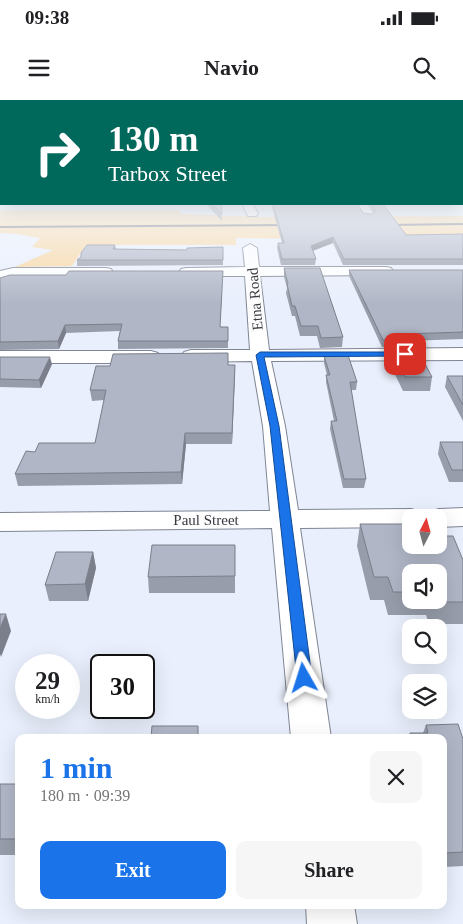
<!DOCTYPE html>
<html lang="en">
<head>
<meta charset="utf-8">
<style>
	body { margin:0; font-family:"Times New Roman",serif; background:#f6f6f6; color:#202124; height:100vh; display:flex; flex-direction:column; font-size:19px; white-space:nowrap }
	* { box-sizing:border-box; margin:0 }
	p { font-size:16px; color:#757577 }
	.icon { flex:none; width:28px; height:28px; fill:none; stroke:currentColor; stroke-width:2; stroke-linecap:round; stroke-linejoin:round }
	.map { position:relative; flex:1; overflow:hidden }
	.side { position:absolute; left:15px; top:634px; width:432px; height:175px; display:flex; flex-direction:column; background:#fff; border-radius:10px; box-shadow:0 5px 20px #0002 }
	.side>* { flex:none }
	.top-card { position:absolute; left:0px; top:0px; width:464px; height:105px; box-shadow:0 5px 20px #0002; background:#00695c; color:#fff; overflow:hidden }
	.needle { width:32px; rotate:6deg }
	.controls { position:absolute; left:402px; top:409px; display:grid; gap:10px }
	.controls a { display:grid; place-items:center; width:45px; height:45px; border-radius:10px; background:#fff; box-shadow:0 5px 20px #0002; font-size:25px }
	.speed { position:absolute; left:15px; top:554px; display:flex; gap:10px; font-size:25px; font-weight:700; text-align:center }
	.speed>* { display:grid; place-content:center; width:65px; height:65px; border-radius:50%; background:#fff; box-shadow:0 5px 20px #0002; line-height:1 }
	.speed small { font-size:12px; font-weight:400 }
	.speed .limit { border:2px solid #111; border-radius:8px; background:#fff; color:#111 }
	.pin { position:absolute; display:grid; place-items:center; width:42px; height:42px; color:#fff; margin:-21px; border-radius:10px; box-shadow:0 2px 8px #0006 }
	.me { position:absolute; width:55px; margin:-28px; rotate:354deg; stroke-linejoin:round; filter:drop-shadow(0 0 4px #0008) }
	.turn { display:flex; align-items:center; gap:18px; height:105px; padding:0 25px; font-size:22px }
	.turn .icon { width:65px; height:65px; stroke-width:2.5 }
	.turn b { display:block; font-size:35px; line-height:42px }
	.round { display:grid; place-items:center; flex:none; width:52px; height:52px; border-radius:10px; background:#f6f6f6 }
	.overview { display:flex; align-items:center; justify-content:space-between; height:85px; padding:0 25px }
	h1 { font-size:30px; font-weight:600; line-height:38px; color:#1a73e8 }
	.button { display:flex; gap:10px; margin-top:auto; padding:10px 25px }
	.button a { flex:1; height:58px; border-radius:10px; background:#1a73e8; color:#fff; font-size:20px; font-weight:600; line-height:58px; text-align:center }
	.button a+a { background:#f6f6f6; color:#202124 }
	.status { display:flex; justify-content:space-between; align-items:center; height:35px; padding:0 25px; background:#fff; direction:ltr }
	.status svg { height:14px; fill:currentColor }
	header { display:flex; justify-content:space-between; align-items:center; height:65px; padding:0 25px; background:#fff; font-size:22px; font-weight:600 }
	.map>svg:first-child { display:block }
	.green { fill:#f9d7a1 }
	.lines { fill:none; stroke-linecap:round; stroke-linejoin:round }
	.minor-casing { stroke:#7f8594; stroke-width:2 }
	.minor { fill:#fff; fill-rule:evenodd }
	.rail { stroke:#656871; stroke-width:2 }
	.wall { fill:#979daa; fill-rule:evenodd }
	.shaded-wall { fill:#7b7f8b }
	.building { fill:#b0b6c6; stroke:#7b7f8b }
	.route { fill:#1a73e8; stroke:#114b97 }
	.labels { text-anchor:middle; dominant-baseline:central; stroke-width:4.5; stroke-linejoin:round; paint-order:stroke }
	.street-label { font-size:15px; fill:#383a41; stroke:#fcfcfc }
</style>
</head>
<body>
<div class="status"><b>09:38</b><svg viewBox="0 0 49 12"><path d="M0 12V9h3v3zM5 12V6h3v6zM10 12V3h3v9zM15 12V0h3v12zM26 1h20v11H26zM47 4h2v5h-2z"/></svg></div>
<header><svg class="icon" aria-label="menu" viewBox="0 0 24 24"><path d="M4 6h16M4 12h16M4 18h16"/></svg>Navio<svg class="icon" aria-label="search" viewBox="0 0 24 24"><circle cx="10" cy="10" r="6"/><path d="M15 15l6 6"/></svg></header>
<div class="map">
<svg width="463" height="824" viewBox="0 0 463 824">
	<rect width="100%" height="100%" fill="#e9effc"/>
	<!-- green -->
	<polygon class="green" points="0,110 179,110 182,114 262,117 463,116 463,140 236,138 236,145 86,145 72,166 15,167 53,150 32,147 40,138 17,134 0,133"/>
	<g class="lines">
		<defs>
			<g id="minor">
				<polygon points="242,104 253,104 258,114 256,116 248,116"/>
				<polygon points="357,104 367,104 374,115 372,117 364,117"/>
				<polygon points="250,144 257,148 259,167 386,167 391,168 393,171 391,174 386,175 260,176 269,250 463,248 463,260 271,261 285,326 298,410 411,409 421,412 425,418 411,418 411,427 300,428 331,638 291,638 272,428 0,431 0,413 270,411 263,326 252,261 191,262 184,260 181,256 184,252 191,250 250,250 245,176 186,176 181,175 179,172 181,169 186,168 245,167 243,148"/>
				<polygon points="13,168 106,168 111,169 113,172 111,175 106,176 13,176 0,179 0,171"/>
				<polygon points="0,251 151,251 158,253 161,257 158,261 151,263 0,263"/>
				<polygon points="463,408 463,426 439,427 439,418 425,418 429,412 439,409"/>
				<polygon points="306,805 354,805 357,824 307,824"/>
			</g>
		</defs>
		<!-- minor casing -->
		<use href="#minor" class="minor-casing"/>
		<!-- minor -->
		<use href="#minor" class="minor"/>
		<!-- rail -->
		<g class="rail">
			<polyline points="386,125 463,124"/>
			<polyline points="0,127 291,125"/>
		</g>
	</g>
	<!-- wall -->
	<g class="wall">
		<polygon points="206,104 221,104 222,121"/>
		<polygon points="271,104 358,104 363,113 373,114 374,113 369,104 383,104 406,135 463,134 463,165 343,165 333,143 313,151 316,159 315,165 281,165 277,148 278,143 282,143"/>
		<polygon points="115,145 116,149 187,150 223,147 223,165 77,166 77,160"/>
		<polygon points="284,168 343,237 342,247 320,248 317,236 300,236 295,216 292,216 286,193 287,188 284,177"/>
		<polygon points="349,170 463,170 463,239 407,241 406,247 382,247 349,176"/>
		<polygon points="0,178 220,227 228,227 228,248 118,249 118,241 120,231 66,233 59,249 0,250"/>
		<polygon points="391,249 432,277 430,291 403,291 389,262"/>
		<polygon points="324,256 357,282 356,290 351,290 366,379 364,388 343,388 330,329 331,321 334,321 326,282 327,275 324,263"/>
		<polygon points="0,257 52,264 41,288 0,287"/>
		<polygon points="228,265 235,265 232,344 186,344 182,384 18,386 15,374 95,343 104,300 92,301 90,290"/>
		<polygon points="447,276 463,276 463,321 445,287"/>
		<polygon points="440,342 463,342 463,382 449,382 438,354"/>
		<path d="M360,424L445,436L463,460V524H429L426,515H388L384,500H370L357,446ZM411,472H439V500H411Z"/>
		<polygon points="235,445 235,493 149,493 148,477"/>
		<polygon points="93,452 96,468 88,501 49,501 45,485"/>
		<polygon points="426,625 463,639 463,766 444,767 444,638 409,638 410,633 423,633"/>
		<rect x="0" y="684" width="19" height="71"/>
	</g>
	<!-- shaded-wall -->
	<g class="shaded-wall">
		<polygon points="333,137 333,143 311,151 311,146"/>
		<polygon points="65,225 66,233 59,249 58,241"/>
		<polygon points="50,257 52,264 41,288 39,280"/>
		<polygon points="235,265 235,275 232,344 232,333"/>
		<polygon points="185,333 186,344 182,384 181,372"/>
		<polygon points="93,452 96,468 88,501 85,484"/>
		<polygon points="6,514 11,531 1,557 0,554 0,528"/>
	</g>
	<!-- building -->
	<g class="building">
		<rect x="0" y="90" width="1" height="9"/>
		<polygon points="212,104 221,104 222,114"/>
		<polygon points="273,104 358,104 363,113 373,114 376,111 372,104 383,104 406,135 463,134 463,159 344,159 333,137 311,146 316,159 282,159 278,143 284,143"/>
		<polygon points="87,145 115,145 113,149 187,150 187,148 223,147 223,160 77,160 81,157 81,153"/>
		<polygon points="284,168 320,168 343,237 321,238 318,226 301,226 295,206 292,206 287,184 288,184"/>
		<polygon points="349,170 463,170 463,232 404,234 407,239 383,240"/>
		<polygon points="69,171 223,171 220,227 228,227 228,241 118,241 122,224 65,225 58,241 0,242 0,178 10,175 66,175"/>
		<polygon points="391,249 417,249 432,277 405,277"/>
		<polygon points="228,253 228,265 235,265 232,333 185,333 181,372 15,374 26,351 35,352 39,343 95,343 106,290 90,290 96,266 110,266 113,254"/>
		<polygon points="348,255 357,282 350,282 366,379 344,379 331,321 337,321 326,275 330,275 324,256"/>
		<polygon points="0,257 50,257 39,280 0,279"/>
		<polygon points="447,276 463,276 463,305"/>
		<polygon points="440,342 463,342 463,370 452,370"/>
		<polygon points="360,424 411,424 411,445 439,445 439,424 440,424 445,436 453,436 463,460 463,502 435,502 434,500 439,500 439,472 411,472 411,492 393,492 388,477 374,477"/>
		<polygon points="152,445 235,445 235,476 148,477"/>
		<polygon points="56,452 93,452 85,484 45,485"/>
		<polygon points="0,514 6,514 0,528"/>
		<polygon points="458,624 463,639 463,752 444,753 444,638 411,638 410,633 428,633 426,625"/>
		<polygon points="152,626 198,626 198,638 151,638"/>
		<rect x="0" y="684" width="19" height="55"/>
	</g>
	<!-- sky -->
	<linearGradient id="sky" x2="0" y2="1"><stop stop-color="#8bb6ed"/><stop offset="0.44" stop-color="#f5f8fe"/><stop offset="1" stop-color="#f5f8fe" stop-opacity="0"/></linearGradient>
	<rect width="463" height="204" fill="url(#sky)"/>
	<!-- route -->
	<polygon class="route" points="260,252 405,252 409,254 405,256 264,257 279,326 312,578 309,582 304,584 299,582 297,578 270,326 256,255"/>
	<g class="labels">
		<!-- street labels -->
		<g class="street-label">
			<text transform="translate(255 199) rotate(-95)">Etna Road</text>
			<text x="206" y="420">Paul Street</text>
		</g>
	</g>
</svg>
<div class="controls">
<a><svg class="needle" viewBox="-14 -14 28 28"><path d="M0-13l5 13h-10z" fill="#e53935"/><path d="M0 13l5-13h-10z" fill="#757577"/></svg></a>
<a><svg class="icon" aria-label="sound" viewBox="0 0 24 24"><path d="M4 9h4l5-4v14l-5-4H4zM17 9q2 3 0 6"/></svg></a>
<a><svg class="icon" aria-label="search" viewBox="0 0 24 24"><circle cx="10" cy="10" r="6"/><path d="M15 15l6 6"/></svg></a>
<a><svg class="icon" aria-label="layers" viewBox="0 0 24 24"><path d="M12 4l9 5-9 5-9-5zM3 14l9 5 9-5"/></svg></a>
</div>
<div class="speed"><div>29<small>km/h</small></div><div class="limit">30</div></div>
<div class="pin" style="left:405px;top:254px;background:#d93025"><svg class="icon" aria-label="arrive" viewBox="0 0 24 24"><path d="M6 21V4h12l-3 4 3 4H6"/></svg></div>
<svg class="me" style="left:304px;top:578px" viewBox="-20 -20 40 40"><path d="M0-17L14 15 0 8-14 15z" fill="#1a73e8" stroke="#fff" stroke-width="4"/></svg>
<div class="top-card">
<div class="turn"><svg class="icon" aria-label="right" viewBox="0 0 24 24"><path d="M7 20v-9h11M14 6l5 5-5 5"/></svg><div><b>130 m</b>Tarbox Street</div></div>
</div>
<section class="side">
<div class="overview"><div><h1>1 min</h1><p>180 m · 09:39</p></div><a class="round"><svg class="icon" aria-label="close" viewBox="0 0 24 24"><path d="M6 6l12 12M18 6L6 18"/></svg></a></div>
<div class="button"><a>Exit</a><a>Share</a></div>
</section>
</div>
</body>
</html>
